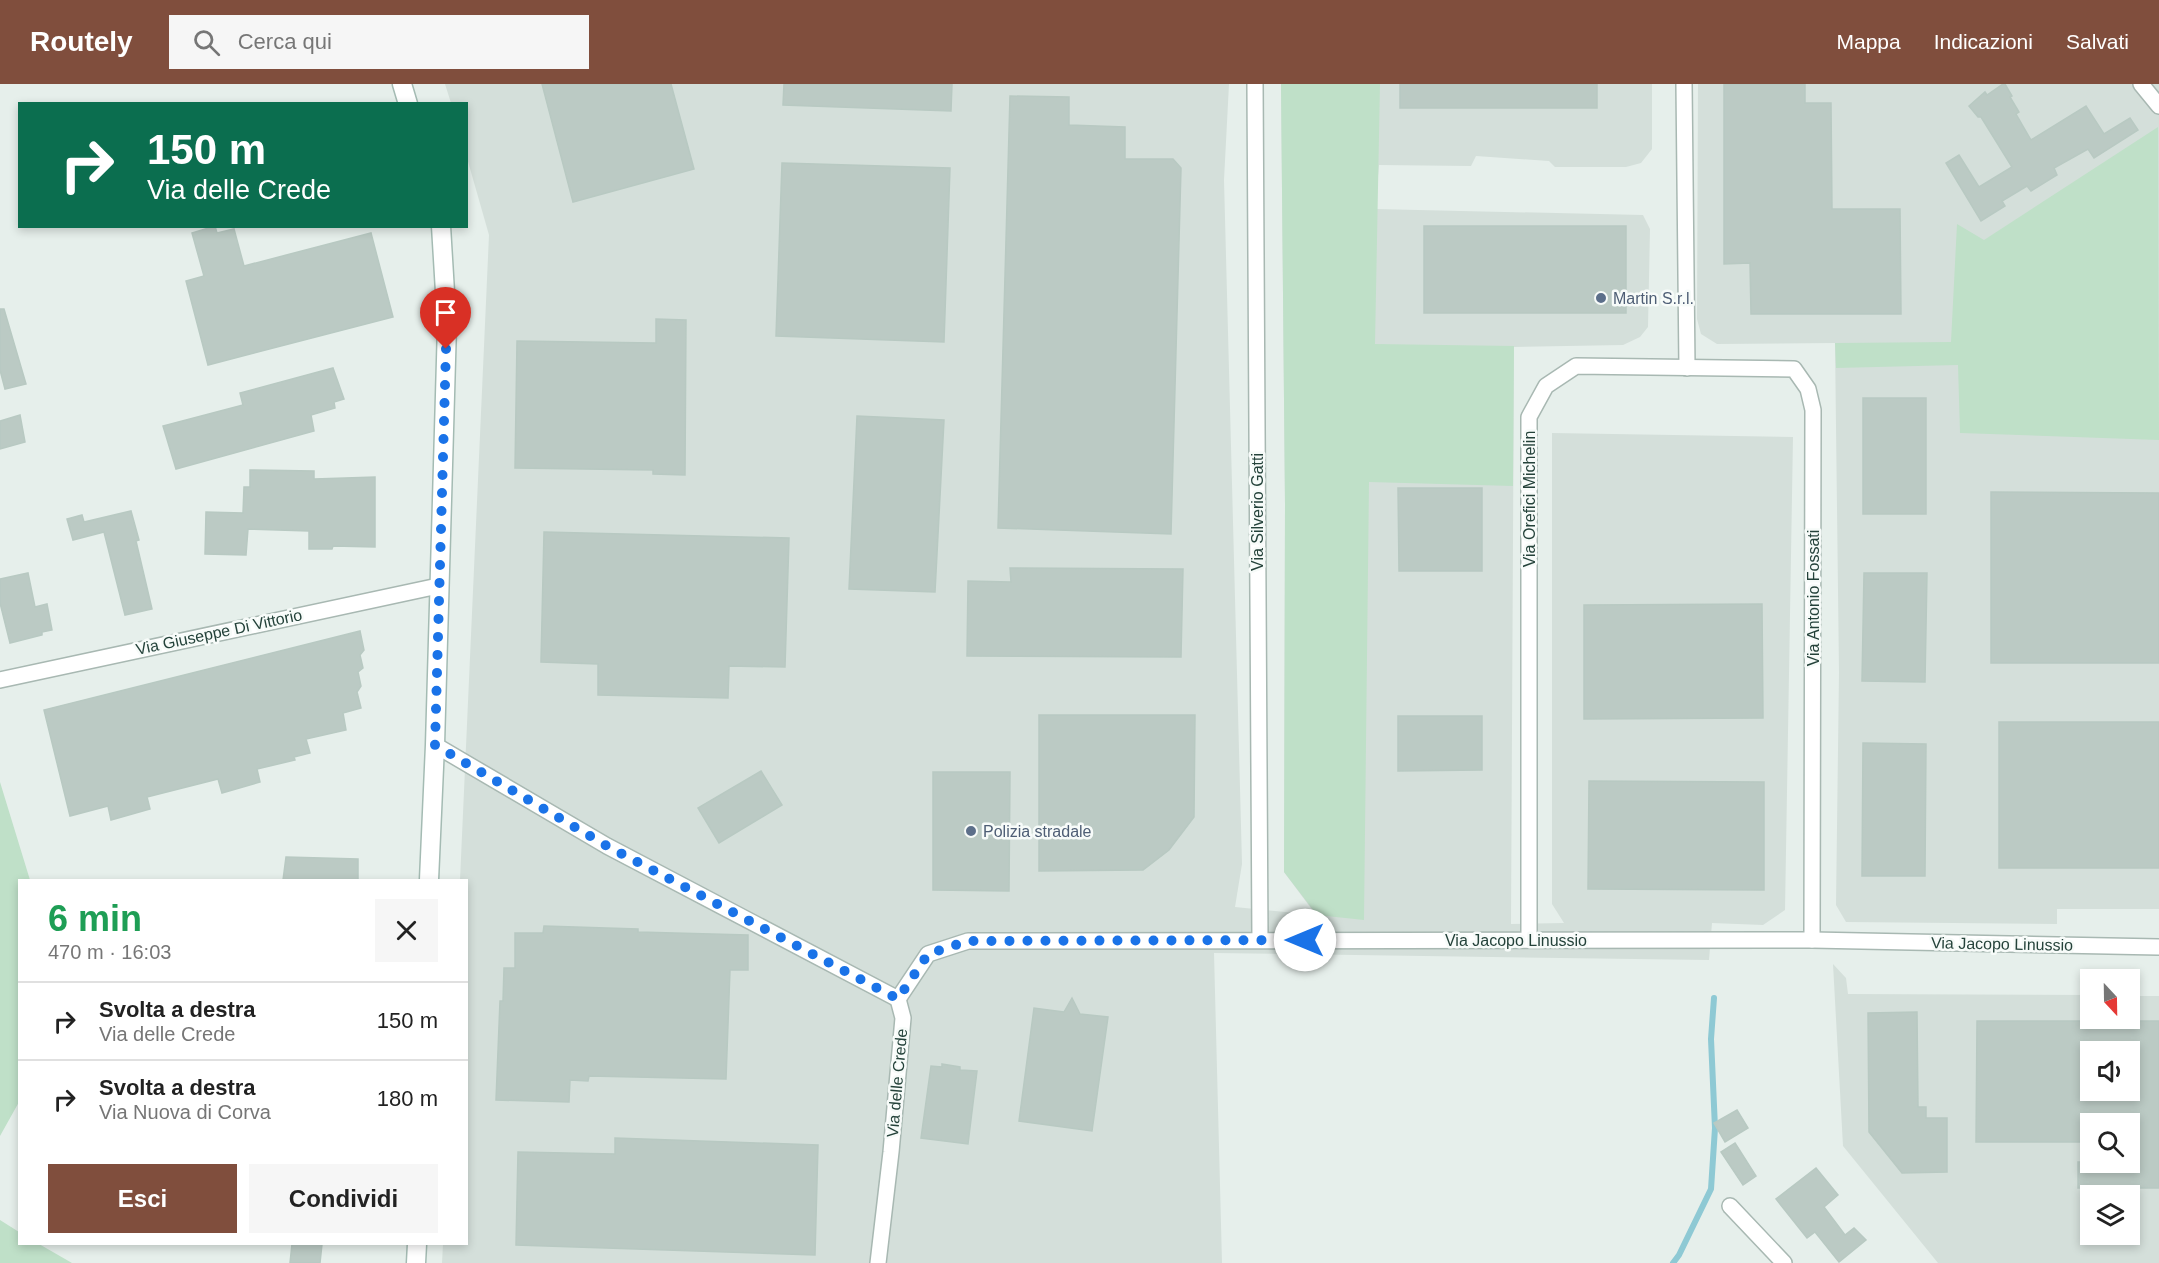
<!DOCTYPE html>
<html lang="it">
<head>
<meta charset="utf-8">
<style>
	body { margin:0; font-family:Arial,sans-serif; background:#f6f6f6; color:#222; height:100vh; display:flex; flex-direction:column; font-size:22px; white-space:nowrap }
	* { box-sizing:border-box; margin:0 }
	p { font-size:20px; color:#767676 }
	.icon { flex:none; width:33px; height:33px; fill:none; stroke:currentColor; stroke-width:2; stroke-linecap:round; stroke-linejoin:round }
	.map { position:relative; flex:1; overflow:hidden }
	.panel { position:absolute; left:18px; top:795px; width:450px; height:366px; display:flex; flex-direction:column; background:#fff; border-radius:0px; box-shadow:0 3px 9px #0003 }
	.panel>* { flex:none }
	.guide { position:absolute; left:18px; top:18px; width:450px; height:126px; border-radius:0px; box-shadow:0 3px 9px #0003; background:#0b6e4f; color:#fff; overflow:hidden }
	.needle { width:39px; rotate:158deg }
	.fabs { position:absolute; left:2080px; top:885px; display:grid; gap:12px }
	.fabs a { display:grid; place-items:center; width:60px; height:60px; border-radius:0px; background:#fff; box-shadow:0 3px 9px #0003; font-size:30px }
	.pin { position:absolute; display:grid; place-items:center; width:51px; height:51px; color:#fff; margin:-62px -26px; border-radius:50% 50% 50% 0; rotate:-45deg; box-shadow:0 0 6px #0007 }
	.pin .icon { rotate:45deg }
	.me { position:absolute; width:66px; margin:-33px; rotate:270deg; stroke-linejoin:round; filter:drop-shadow(0 0 4px #0008) }
	.turn { display:flex; align-items:center; gap:21px; height:126px; padding:0 30px; font-size:27px }
	.turn .icon { width:78px; height:78px; stroke-width:2.5 }
	.turn b { display:block; font-size:42px; line-height:51px }
	.round { display:grid; place-items:center; flex:none; width:63px; height:63px; border-radius:0px; background:#f6f6f6 }
	.head { display:flex; align-items:center; justify-content:space-between; height:102px; padding:0 30px }
	h1 { font-size:36px; font-weight:700; line-height:45px; color:#1e9e55 }
	.primary-button { display:flex; gap:12px; margin-top:auto; padding:12px 30px }
	.primary-button a { flex:1; height:69px; border-radius:0px; background:#804e3d; color:#fff; font-size:24px; font-weight:700; line-height:69px; text-align:center }
	.primary-button a+a { background:#f6f6f6; color:#222 }
	ul { padding:0; list-style:none }
	li { display:flex; align-items:center; gap:18px; height:78px; padding:0 30px; border-top:2px solid #e0e0e0 }
	li div { flex:1 }
	li b { display:block; font-size:22px }
	li em { font-style:normal }
	header { display:flex; align-items:center; gap:36px; box-sizing:border-box; height:84px; padding:0 30px; background:#804e3d; color:#fff }
	header strong { font-size:28px }
	nav { display:flex; gap:33px; margin-inline-start:auto; font-size:21px }
	.search { width:420px; height:54px; background:#f6f6f6; display:flex; align-items:center; gap:15px; box-sizing:border-box; padding:0 21px; border-radius:0px; color:#767676; font-size:22px }
	.map>svg:first-child { display:block }
	.built { fill:#d4dfda; fill-rule:evenodd }
	.green { fill:#bfe0c8 }
	.lines { fill:none; stroke-linecap:round; stroke-linejoin:round }
	.stream { stroke:#8ec9d4; stroke-width:6 }
	.building { fill:#bbcac4; stroke:#b8c9c2; stroke-width:1.5; fill-rule:evenodd }
	.street-casing { stroke:#a8b8b2; stroke-width:18 }
	.secondary-casing { stroke:#a4bbb3; stroke-width:21 }
	.street { stroke:#fff; stroke-width:15 }
	.secondary { stroke:#fff; stroke-width:18 }
	.route { stroke:#1a73e8; stroke-width:10; stroke-dasharray:0 18 }
	.service-dot { fill:#5c6f8a; stroke:#f7fbf9; stroke-width:2 }
	.labels { text-anchor:middle; dominant-baseline:central; stroke-width:5; stroke-linejoin:round; paint-order:stroke }
	.service-label { font-size:16px; fill:#4e5e75; stroke:#f7fbf9; text-anchor:start }
	.street-label { font-size:16px; fill:#24423a; stroke:#f7fbf9 }
</style>
</head>
<body>
<header>
<strong>Routely</strong>
<div class="search"><svg class="icon" aria-label="search" viewBox="0 0 24 24"><circle cx="10" cy="10" r="6"/><path d="M15 15l6 6"/></svg>Cerca qui</div>
<nav><a>Mappa</a><a>Indicazioni</a><a>Salvati</a></nav>
</header>
<div class="map">
<svg width="2159" height="1179" viewBox="0 0 2159 1179">
	<rect width="100%" height="100%" fill="#e6efeb"/>
	<!-- built -->
	<g class="built">
		<polygon points="445,0 1229,0 1224,96 1242,780 1235,823 1316,831 1284,788 1285,420 1281,0 1652,0 1652,65 1641,79 1626,83 1555,83 1549,77 1476,72 1471,82 1379,81 1375,125 1643,131 1650,145 1648,243 1640,253 1623,261 1514,263 1511,840 1564,839 1552,820 1552,349 1793,353 1785,826 1763,841 1712,839 1709,876 1214,869 1222,1179 442,1179 443,1160 466,1160 466,796 460,796 489,151 467,74 466,20 451,19"/>
		<polygon points="1698,0 2159,0 2159,825 2057,825 2057,840 1846,838 1836,821 1839,588 1835,259 1717,260 1701,250 1697,235"/>
		<path d="M1833,880L1846,894L1848,910L2091,911V934H2130V912H2159V1179H1938L1843,1062ZM2091,968H2130V1006H2091ZM2091,1040H2130V1078H2091ZM2091,1112H2130V1150H2091Z"/>
	</g>
	<!-- green -->
	<g class="green">
		<polygon points="1281,0 1380,0 1375,260 1514,262 1513,402 1369,398 1364,836 1317,831 1284,788 1285,420"/>
		<polygon points="2158,43 2159,356 1960,349 1958,281 1836,284 1835,259 1951,258 1957,140 1984,156"/>
		<polygon points="0,698 30,796 20,796 19,1018 0,1052"/>
		<polygon points="0,1136 19,1148 20,1160 39,1160 72,1179 0,1179"/>
	</g>
	<g class="lines">
		<!-- stream -->
		<polyline class="stream" points="1673,1179 1679,1171 1711,1105 1715,1044 1711,955 1714,914"/>
	</g>
	<!-- building -->
	<g class="building">
		<polygon points="542,0 671,0 694,85 573,118"/>
		<polygon points="784,0 952,0 951,27 783,21"/>
		<rect x="1400" y="0" width="197" height="24"/>
		<polygon points="1724,0 1805,0 1805,19 1831,19 1832,125 1900,125 1901,230 1751,230 1750,179 1724,180"/>
		<polygon points="2003,0 2005,0 2012,12 2010,13 2019,28 2016,30 2031,56 2086,22 2104,50 2130,34 2138,46 2094,74 2088,65 2054,84 2057,91 2031,107 2027,102 2002,117 2005,122 1981,137 1946,79 1959,71 1979,103 2012,83 1981,33 1978,33 1969,22 1985,8 1987,11"/>
		<polygon points="1010,12 1069,13 1069,41 1125,43 1125,75 1173,75 1181,84 1171,450 998,444"/>
		<polygon points="782,79 950,84 944,258 776,252"/>
		<polygon points="215,142 217,149 234,145 244,182 371,149 393,233 208,281 186,197 204,192 192,149"/>
		<rect x="1424" y="142" width="202" height="87"/>
		<polygon points="0,225 4,225 26,300 5,305 0,286"/>
		<polygon points="656,235 686,236 685,391 653,390 653,386 515,384 517,257 656,259"/>
		<polygon points="333,284 344,315 334,318 335,324 311,331 314,347 176,385 163,342 243,321 240,309"/>
		<rect x="1863" y="314" width="63" height="116"/>
		<polygon points="20,331 25,358 0,365 0,337"/>
		<polygon points="857,332 944,336 935,508 849,505"/>
		<polygon points="250,386 314,387 314,395 375,393 375,463 333,462 332,465 309,465 309,447 248,445 246,471 205,470 206,428 243,429 244,403 250,403"/>
		<polygon points="1398,404 1482,404 1482,487 1399,487"/>
		<polygon points="1991,408 2159,409 2159,579 1991,579"/>
		<polygon points="131,427 139,456 136,457 152,525 125,531 104,448 73,456 67,435 82,431 84,438"/>
		<polygon points="544,448 789,454 785,583 729,582 728,614 598,611 598,580 541,578"/>
		<polygon points="1010,484 1183,485 1181,573 967,572 968,497 1011,498"/>
		<polygon points="28,489 35,523 47,520 52,546 42,548 42,551 10,559 0,519 0,495"/>
		<polygon points="1864,489 1927,489 1925,598 1862,597"/>
		<polygon points="1762,520 1763,634 1584,635 1584,521"/>
		<polygon points="360,547 364,566 360,571 363,584 358,588 361,602 357,608 361,624 343,629 346,646 306,655 310,669 294,673 295,676 257,685 260,698 222,709 218,695 147,713 150,725 111,736 108,722 70,732 44,626"/>
		<polygon points="1039,631 1195,631 1194,733 1169,766 1143,786 1039,787"/>
		<polygon points="1398,632 1482,632 1482,686 1398,687"/>
		<rect x="1999" y="638" width="160" height="146"/>
		<polygon points="1863,659 1926,660 1925,792 1862,792"/>
		<polygon points="761,687 782,721 719,759 698,724"/>
		<polygon points="933,688 1010,688 1009,807 933,806"/>
		<polygon points="1589,697 1764,698 1764,806 1588,805"/>
		<polygon points="286,773 358,775 358,796 283,796"/>
		<polygon points="544,842 638,845 638,848 748,851 748,886 730,886 726,995 589,992 588,997 570,996 569,1018 496,1016 500,917 503,917 504,884 515,884 515,849 543,849"/>
		<polygon points="1072,914 1080,930 1108,933 1092,1047 1019,1037 1034,924 1064,928"/>
		<polygon points="1917,928 1918,1023 1926,1023 1926,1034 1947,1034 1947,1088 1902,1089 1869,1048 1868,929"/>
		<path d="M1977,937H2159V1104H2078V1078H2130V1040H2091V1058H1976ZM2091,968H2130V1006H2091Z"/>
		<polygon points="942,980 960,983 960,986 977,987 968,1060 921,1054 931,982 942,983"/>
		<polygon points="1737,1026 1748,1044 1725,1058 1714,1039"/>
		<polygon points="615,1054 818,1061 815,1171 516,1161 518,1068 615,1070"/>
		<polygon points="1735,1059 1756,1092 1743,1101 1721,1068"/>
		<polygon points="1816,1084 1838,1111 1824,1123 1845,1151 1854,1144 1866,1156 1839,1178 1815,1148 1807,1154 1776,1115"/>
		<polygon points="292,1160 322,1160 320,1179 290,1179"/>
	</g>
	<g class="lines">
		<defs>
			<g id="street">
				<polyline points="1255,0 1260,856"/>
				<polyline points="1684,0 1687,284"/>
				<polyline points="2141,0 2159,22"/>
				<polyline points="0,596 438,502"/>
				<polyline points="435,661 607,762 898,915"/>
				<polyline points="1529,856 1529,333 1546,302 1576,282 1794,285 1808,305 1813,326 1812,856"/>
				<polyline points="898,915 928,870 968,857 1812,856 2159,863"/>
				<polyline points="1730,1122 1784,1179"/>
				<polyline points="878,1179 891,1068 903,934 898,915"/>
			</g>
			<g id="secondary">
				<polyline points="402,0 408,20"/>
				<polyline points="429,796 435,661 447,241 441,142"/>
				<polyline points="416,1179 417,1160"/>
			</g>
		</defs>
		<!-- street casing -->
		<use href="#street" class="street-casing"/>
		<!-- secondary casing -->
		<use href="#secondary" class="secondary-casing"/>
		<!-- street -->
		<use href="#street" class="street"/>
		<!-- secondary -->
		<use href="#secondary" class="secondary"/>
	</g>
	<g class="lines">
		<!-- route -->
		<polyline class="route" points="446,265 435,661 607,762 898,915 928,870 968,857 1305,856"/>
	</g>
	<!-- markers -->
	<g class="service-dot">
		<circle cx="1601" cy="214" r="6"/>
		<circle cx="971" cy="747" r="6"/>
	</g>
	<g class="labels">
		<!-- service labels -->
		<g class="service-label">
			<text x="1613" y="214">Martin S.r.l.</text>
			<text x="983" y="747">Polizia stradale</text>
		</g>
		<!-- street labels -->
		<g class="street-label">
			<text transform="translate(1529 415) rotate(-90)">Via Orefici Michelin</text>
			<text transform="translate(1257 428) rotate(-90)">Via Silverio Gatti</text>
			<text transform="translate(1813 514) rotate(-90)">Via Antonio Fossati</text>
			<text transform="translate(219 548) rotate(-12)">Via Giuseppe Di Vittorio</text>
			<text x="1516" y="856">Via Jacopo Linussio</text>
			<text transform="translate(2002 860) rotate(1)">Via Jacopo Linussio</text>
			<text transform="translate(897 999) rotate(-85)">Via delle Crede</text>
		</g>
	</g>
</svg>
<div class="fabs">
<a><svg class="needle" viewBox="-14 -14 28 28"><path d="M0-13l5 13h-10z" fill="#e53935"/><path d="M0 13l5-13h-10z" fill="#767676"/></svg></a>
<a><svg class="icon" aria-label="sound" viewBox="0 0 24 24"><path d="M4 9h4l5-4v14l-5-4H4zM17 9q2 3 0 6"/></svg></a>
<a><svg class="icon" aria-label="search" viewBox="0 0 24 24"><circle cx="10" cy="10" r="6"/><path d="M15 15l6 6"/></svg></a>
<a><svg class="icon" aria-label="layers" viewBox="0 0 24 24"><path d="M12 4l9 5-9 5-9-5zM3 14l9 5 9-5"/></svg></a>
</div>
<div class="pin" style="left:446px;top:265px;background:#d93025"><svg class="icon" aria-label="arrive" viewBox="0 0 24 24"><path d="M6 21V4h12l-3 4 3 4H6"/></svg></div>
<svg class="me" style="left:1305px;top:856px" viewBox="-20 -20 40 40"><circle r="19" fill="#fff"/><path d="M0-13L10 11 0 6-10 11z" fill="#1a73e8"/></svg>
<div class="guide">
<div class="turn"><svg class="icon" aria-label="right" viewBox="0 0 24 24"><path d="M7 20v-9h11M14 6l5 5-5 5"/></svg><div><b>150 m</b>Via delle Crede</div></div>
</div>
<section class="panel">
<div class="head"><div><h1>6 min</h1><p>470 m · 16:03</p></div><a class="round"><svg class="icon" aria-label="close" viewBox="0 0 24 24"><path d="M6 6l12 12M18 6L6 18"/></svg></a></div>
<ul>
<li><svg class="icon" aria-label="right" viewBox="0 0 24 24"><path d="M7 20v-9h11M14 6l5 5-5 5"/></svg><div><b>Svolta a destra</b><p>Via delle Crede</p></div><em>150 m</em></li>
<li><svg class="icon" aria-label="right" viewBox="0 0 24 24"><path d="M7 20v-9h11M14 6l5 5-5 5"/></svg><div><b>Svolta a destra</b><p>Via Nuova di Corva</p></div><em>180 m</em></li>
</ul>
<div class="primary-button"><a>Esci</a><a>Condividi</a></div>
</section>
</div>
</body>
</html>
